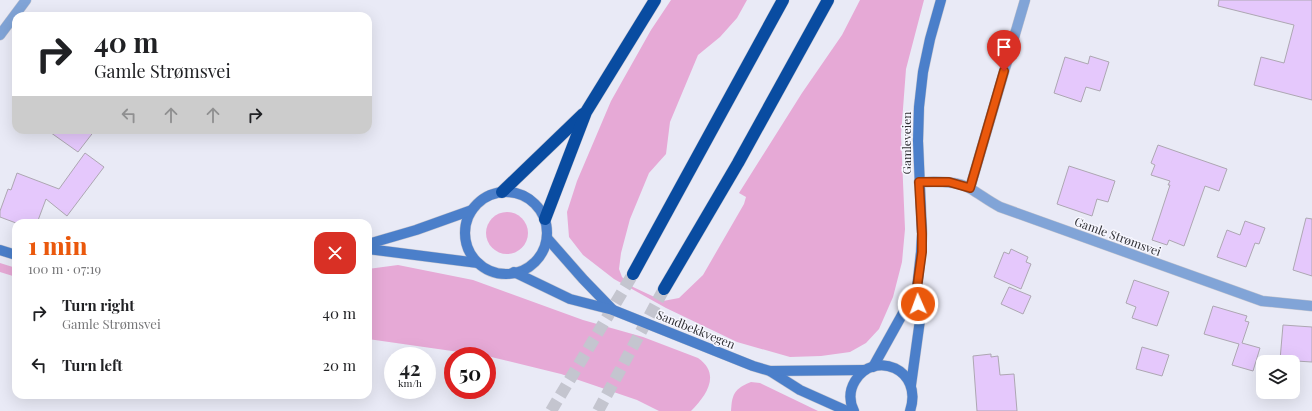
<!DOCTYPE html>
<html lang="en">
<head>
<meta charset="utf-8">
<style>
	body { margin:0; font-family:"Playfair Display",serif; background:#f2f2f2; color:#202124; height:100vh; display:flex; flex-direction:column; font-size:15px; white-space:nowrap }
	* { box-sizing:border-box; margin:0 }
	p { font-size:13px; color:#757577 }
	.icon { flex:none; width:22px; height:22px; fill:none; stroke:currentColor; stroke-width:2; stroke-linecap:round; stroke-linejoin:round }
	.map { position:relative; flex:1; overflow:hidden }
	.drawer { position:absolute; left:12px; top:219px; width:360px; height:180px; display:flex; flex-direction:column; background:#fff; border-radius:12px; box-shadow:0 4px 16px #0002 }
	.drawer>* { flex:none }
	.guide { position:absolute; left:12px; top:12px; width:360px; height:122px; border-radius:12px; box-shadow:0 4px 16px #0002; background:#fff; color:#202124; overflow:hidden }
	.fabs { position:absolute; left:1256px; top:355px; display:grid; gap:8px }
	.fabs a { display:grid; place-items:center; width:44px; height:44px; border-radius:8px; background:#fff; box-shadow:0 4px 16px #0002; font-size:20px }
	.speed { position:absolute; left:384px; top:347px; display:flex; gap:8px; font-size:20px; font-weight:700; text-align:center }
	.speed>* { display:grid; place-content:center; width:52px; height:52px; border-radius:50%; background:#fff; box-shadow:0 4px 16px #0002; line-height:1 }
	.speed small { font-size:10px; font-weight:400 }
	.speed .limit { border:6px solid #d22; background:#fff; color:#111 }
	.pin { position:absolute; display:grid; place-items:center; width:34px; height:34px; color:#fff; margin:-41px -17px; border-radius:50% 50% 50% 0; rotate:-45deg; box-shadow:0 0 4px #0007 }
	.pin .icon { rotate:45deg }
	.me { position:absolute; width:44px; margin:-22px; rotate:358deg; stroke-linejoin:round; filter:drop-shadow(0 0 3px #0008) }
	.turn { display:flex; align-items:center; gap:14px; height:84px; padding:0 16px; font-size:18px }
	.turn .icon { width:52px; height:52px; stroke-width:2.5 }
	.turn b { display:block; font-size:28px; line-height:34px }
	.lanes { display:flex; align-items:center; height:38px; padding:0 16px; background:#0003; justify-content:center; gap:20px; direction:ltr }
	.lanes .off { opacity:.35 }
	.round { display:grid; place-items:center; flex:none; width:42px; height:42px; border-radius:12px; background:#f2f2f2 }
	.headline { display:flex; align-items:center; justify-content:space-between; height:68px; padding:0 16px }
	h1 { font-size:24px; font-weight:800; line-height:30px; color:#ea580c }
	ul { padding:0; list-style:none }
	li { display:flex; align-items:center; gap:12px; height:52px; padding:0 16px }
	li div { flex:1 }
	li b { display:block; font-size:15px }
	li em { font-style:normal }
	.map>svg:first-child { display:block }
	.green { fill:#e6a9d6 }
	.building { fill:#e5c8fc; stroke:#ada7b2 }
	.lines { fill:none; stroke-linecap:round; stroke-linejoin:round }
	.motorway-tunnel { stroke:#c4c5cf; stroke-width:12; stroke-dasharray:12 6; stroke-linecap:butt }
	.minor-casing { stroke:#c4c5cf; stroke-width:11 }
	.secondary-casing { stroke:#c4c5cf; stroke-width:11 }
	.motorway-casing { stroke:#c4c5cf; stroke-width:13 }
	.minor { stroke:#81a4d7; stroke-width:10 }
	.secondary { stroke:#4b7fca; stroke-width:10 }
	.motorway { stroke:#094ca1; stroke-width:12 }
	.route-casing { stroke:#983908; stroke-width:10 }
	.route { stroke:#ea580c; stroke-width:7 }
	.labels { text-anchor:middle; dominant-baseline:central; stroke-width:3; stroke-linejoin:round; paint-order:stroke }
	.street-label { font-size:12px; fill:#303035; stroke:#f7f7ff }
</style>
</head>
<body>
<div class="map">
<svg width="1312" height="411" viewBox="0 0 1312 411">
	<rect width="100%" height="100%" fill="#e9eaf6"/>
	<!-- green -->
	<g class="green">
		<polygon points="671,0 747,0 737,18 720,37 698,55 670,122 666,154 649,173 630,219 621,253 619,269 622,277 633,287 663,301 679,298 703,275 744,204 746,197 739,193 802,93 842,35 860,0 924,0 906,69 901,135 905,229 902,262 893,297 879,329 866,343 850,352 821,356 790,357 737,342 666,308 614,279 583,255 569,237 567,212 577,181 611,101 651,30"/>
		<circle cx="507" cy="233" r="21"/>
		<polygon points="0,263 16,268 16,277 0,272"/>
		<path d="M398,265L473,280L583,320L643,337L698,358C721,374 707,395 691,411H659L637,400L561,374L487,356L368,339V269Z"/>
		<path d="M751,382L760,383L818,411H731C732,394 734,389 751,382Z"/>
	</g>
	<!-- building -->
	<g class="building">
		<polygon points="1219,0 1312,0 1312,100 1254,85 1261,57 1284,63 1294,25 1218,6"/>
		<polygon points="1090,56 1109,62 1100,91 1086,87 1081,102 1054,93 1065,57 1088,64"/>
		<polygon points="47,130 95,130 78,152"/>
		<polygon points="1158,145 1227,169 1219,191 1205,186 1184,246 1169,240 1167,245 1152,240 1170,185 1168,185 1170,181 1151,175 1155,165 1151,163"/>
		<polygon points="85,153 104,167 67,216 46,199 37,223 16,223 0,217 0,211 8,189 11,190 17,173 59,189"/>
		<polygon points="1069,166 1115,181 1108,202 1097,199 1092,216 1057,204"/>
		<polygon points="1306,218 1312,219 1312,276 1293,270"/>
		<polygon points="1245,221 1265,228 1259,244 1255,243 1246,267 1217,257 1227,230 1240,235"/>
		<polygon points="1011,249 1028,257 1026,262 1031,264 1021,289 994,277 1004,252 1009,254"/>
		<polygon points="1134,280 1169,292 1157,326 1132,318 1136,307 1126,303"/>
		<polygon points="1009,287 1031,296 1023,314 1001,304"/>
		<polygon points="1213,306 1247,316 1245,321 1249,322 1242,343 1260,348 1253,371 1232,365 1239,344 1204,334"/>
		<polygon points="1283,325 1312,327 1312,362 1280,360"/>
		<polygon points="1142,347 1169,355 1162,376 1136,369"/>
		<polygon points="991,354 991,357 998,356 1000,375 1014,374 1017,411 977,411 973,356"/>
	</g>
	<g class="lines">
		<!-- motorway-tunnel -->
		<g class="motorway-tunnel">
			<polyline points="551,411 633,274"/>
			<polyline points="598,411 664,289"/>
		</g>
		<defs>
			<g id="minor">
				<polyline points="0,35 26,0"/>
				<path d="M919,182C936,182 956,180 971,189C981,195 990,202 1000,207L1262,301L1312,306"/>
				<polyline points="970,188 1025,0"/>
			</g>
			<g id="secondary">
				<circle cx="506" cy="233" r="41"/>
				<polyline points="547,238 583,279 613,310"/>
				<polyline points="368,244 416,230 472,210"/>
				<polyline points="368,249 478,263"/>
				<polyline points="0,250 16,255"/>
				<polyline points="514,272 570,299 613,310 753,366 770,371 800,390 847,411"/>
				<polyline points="873,367 917,288"/>
				<polyline points="770,371 865,370"/>
				<polyline points="911,385 920,320 917,288 921,252 922,234 918,141 919,107 923,72 930,39 941,0"/>
				<path d="M854,411C849,401 849,391 855,381C874,349 924,369 910,411"/>
			</g>
			<g id="motorway">
				<polyline points="502,192 583,114"/>
				<polyline points="545,219 586,112 655,0"/>
				<polyline points="633,274 783,0"/>
				<polyline points="664,289 738,163 828,0"/>
			</g>
		</defs>
		<!-- minor casing -->
		<use href="#minor" class="minor-casing"/>
		<!-- secondary casing -->
		<use href="#secondary" class="secondary-casing"/>
		<!-- motorway casing -->
		<use href="#motorway" class="motorway-casing"/>
		<!-- minor -->
		<use href="#minor" class="minor"/>
		<!-- secondary -->
		<use href="#secondary" class="secondary"/>
		<!-- motorway -->
		<use href="#motorway" class="motorway"/>
	</g>
	<g class="lines">
		<defs>
			<polyline id="route" points="918,304 917,288 922,252 922,234 919,182 949,182 970,188 1004,71"/>
		</defs>
		<!-- route casing -->
		<use href="#route" class="route-casing"/>
		<!-- route -->
		<use href="#route" class="route"/>
	</g>
	<g class="labels">
		<!-- street labels -->
		<g class="street-label">
			<text transform="translate(906 143) rotate(-90)">Gamleveien</text>
			<text transform="translate(1118 236) rotate(20)">Gamle Strømsvei</text>
			<text transform="translate(696 329) rotate(22)">Sandbekkvegen</text>
		</g>
	</g>
</svg>
<div class="fabs">
<a><svg class="icon" aria-label="layers" viewBox="0 0 24 24"><path d="M12 4l9 5-9 5-9-5zM3 14l9 5 9-5"/></svg></a>
</div>
<div class="speed"><div>42<small>km/h</small></div><div class="limit">50</div></div>
<div class="pin" style="left:1004px;top:71px;background:#d93025"><svg class="icon" aria-label="arrive" viewBox="0 0 24 24"><path d="M6 21V4h12l-3 4 3 4H6"/></svg></div>
<svg class="me" style="left:918px;top:304px" viewBox="-20 -20 40 40"><circle r="17" fill="#ea580c" stroke="#fff" stroke-width="3"/><path d="M0-11L8 9 0 5-8 9z" fill="#fff"/></svg>
<div class="guide">
<div class="turn"><svg class="icon" aria-label="right" viewBox="0 0 24 24"><path d="M7 20v-9h11M14 6l5 5-5 5"/></svg><div><b>40 m</b>Gamle Strømsvei</div></div>
<div class="lanes"><svg class="icon off" aria-label="left" viewBox="0 0 24 24"><path d="M17 20v-9H6M10 6l-5 5 5 5"/></svg><svg class="icon off" aria-label="ahead" viewBox="0 0 24 24"><path d="M12 20V5M6 11l6-6 6 6"/></svg><svg class="icon off" aria-label="ahead" viewBox="0 0 24 24"><path d="M12 20V5M6 11l6-6 6 6"/></svg><svg class="icon" aria-label="right" viewBox="0 0 24 24"><path d="M7 20v-9h11M14 6l5 5-5 5"/></svg></div>
</div>
<section class="drawer">
<div class="headline"><div><h1>1 min</h1><p>100 m · 07:19</p></div><a class="round" style="background:#d93025;color:#fff"><svg class="icon" aria-label="close" viewBox="0 0 24 24"><path d="M6 6l12 12M18 6L6 18"/></svg></a></div>
<ul>
<li><svg class="icon" aria-label="right" viewBox="0 0 24 24"><path d="M7 20v-9h11M14 6l5 5-5 5"/></svg><div><b>Turn right</b><p>Gamle Strømsvei</p></div><em>40 m</em></li>
<li><svg class="icon" aria-label="left" viewBox="0 0 24 24"><path d="M17 20v-9H6M10 6l-5 5 5 5"/></svg><div><b>Turn left</b></div><em>20 m</em></li>
</ul>
</section>
</div>
</body>
</html>
